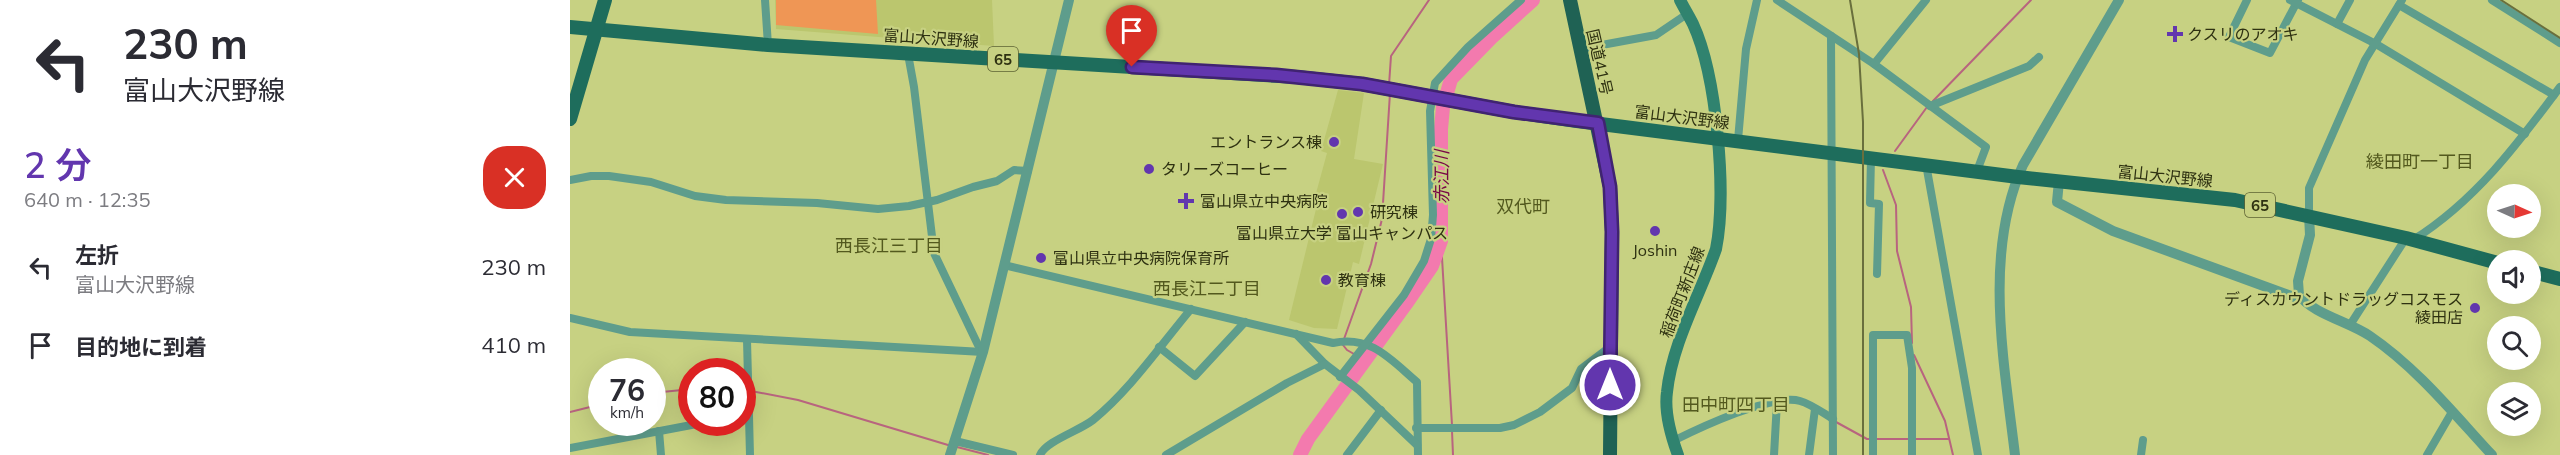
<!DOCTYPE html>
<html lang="ja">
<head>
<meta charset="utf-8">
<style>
	body { margin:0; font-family:Mulish,"Noto Sans JP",sans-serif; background:#f2f2f3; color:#2b2b33; height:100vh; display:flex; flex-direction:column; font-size:22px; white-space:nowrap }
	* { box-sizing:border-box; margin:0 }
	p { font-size:20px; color:#7c7c81 }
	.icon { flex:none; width:33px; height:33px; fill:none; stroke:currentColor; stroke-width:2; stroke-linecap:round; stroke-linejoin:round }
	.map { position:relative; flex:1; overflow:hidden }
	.sheet { display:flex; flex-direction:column; background:#fff; width:570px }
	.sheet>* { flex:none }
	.banner { background:#fff; color:#2b2b33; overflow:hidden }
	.needle { width:39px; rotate:93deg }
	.fabs { position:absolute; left:1917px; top:184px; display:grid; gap:12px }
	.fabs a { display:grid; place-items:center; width:54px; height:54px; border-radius:50%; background:#fff; box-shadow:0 6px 24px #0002; font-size:30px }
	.speed { position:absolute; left:18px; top:358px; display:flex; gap:12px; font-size:30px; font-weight:700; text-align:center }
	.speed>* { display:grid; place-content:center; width:78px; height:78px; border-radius:50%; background:#fff; box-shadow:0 6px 24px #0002; line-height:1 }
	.speed small { font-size:15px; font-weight:400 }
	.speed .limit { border:9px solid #d22; background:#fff; color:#111 }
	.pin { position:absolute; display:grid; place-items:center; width:51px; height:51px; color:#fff; margin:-62px -26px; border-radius:50% 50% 50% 0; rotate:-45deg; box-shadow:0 0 6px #0007 }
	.pin .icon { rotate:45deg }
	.me { position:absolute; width:66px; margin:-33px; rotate:0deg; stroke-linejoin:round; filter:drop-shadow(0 0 4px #0008) }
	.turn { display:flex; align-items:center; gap:21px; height:126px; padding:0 24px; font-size:27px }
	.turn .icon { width:78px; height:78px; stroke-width:2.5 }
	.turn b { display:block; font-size:42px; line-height:51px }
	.round { display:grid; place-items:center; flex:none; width:63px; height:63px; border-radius:24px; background:#f2f2f3 }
	.headline { display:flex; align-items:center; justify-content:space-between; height:102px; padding:0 24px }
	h1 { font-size:36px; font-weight:600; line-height:45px; color:#6236ae }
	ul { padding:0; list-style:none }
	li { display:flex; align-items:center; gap:18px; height:78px; padding:0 24px }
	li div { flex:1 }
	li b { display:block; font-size:22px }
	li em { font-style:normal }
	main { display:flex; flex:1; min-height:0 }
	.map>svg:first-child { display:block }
	.built { fill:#bbc66e }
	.green { fill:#ef9655 }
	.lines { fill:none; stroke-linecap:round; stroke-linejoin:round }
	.stream { stroke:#b8647f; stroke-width:2 }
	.river { stroke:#f37aae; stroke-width:14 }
	.minor { stroke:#5e9d8c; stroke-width:8 }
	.tertiary { stroke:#5e9d8c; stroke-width:10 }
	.secondary { stroke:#30836f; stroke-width:12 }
	.primary { stroke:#1e6d5c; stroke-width:14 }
	.trunk { stroke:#1f6254; stroke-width:14 }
	.rail { stroke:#696f3d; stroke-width:2 }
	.route-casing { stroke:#402371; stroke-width:15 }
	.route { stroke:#6236ae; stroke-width:10 }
	.poi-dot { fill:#6236ae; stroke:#c7d182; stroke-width:2 }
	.labels { text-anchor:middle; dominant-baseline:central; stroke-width:4.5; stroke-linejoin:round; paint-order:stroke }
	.shield { fill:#c7d182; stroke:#5c6133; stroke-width:1.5 }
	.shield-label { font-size:15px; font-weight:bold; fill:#2e3111 }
	.poi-label { font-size:16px; fill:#2e3111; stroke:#c7d182; text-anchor:start }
	.street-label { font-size:16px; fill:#2e3111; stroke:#c7d182 }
	.neighbourhood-label { font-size:18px; fill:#53591e; stroke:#c7d182 }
	.water-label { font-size:18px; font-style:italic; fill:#780646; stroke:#c7d182 }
</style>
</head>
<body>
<main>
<section class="sheet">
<div class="banner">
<div class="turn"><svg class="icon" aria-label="left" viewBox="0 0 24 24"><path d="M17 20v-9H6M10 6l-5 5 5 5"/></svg><div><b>230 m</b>富山大沢野線</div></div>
</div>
<div class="headline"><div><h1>2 分</h1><p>640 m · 12:35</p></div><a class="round" style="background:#d93025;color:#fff"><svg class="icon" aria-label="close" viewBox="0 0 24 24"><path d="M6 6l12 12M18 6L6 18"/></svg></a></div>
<ul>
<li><svg class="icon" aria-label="left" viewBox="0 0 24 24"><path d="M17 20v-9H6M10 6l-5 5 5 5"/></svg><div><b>左折</b><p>富山大沢野線</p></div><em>230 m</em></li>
<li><svg class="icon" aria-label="arrive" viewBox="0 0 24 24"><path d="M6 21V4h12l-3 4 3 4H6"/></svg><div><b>目的地に到着</b></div><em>410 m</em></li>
</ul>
</section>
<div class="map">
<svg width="1990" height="455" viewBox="0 0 1990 455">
	<rect width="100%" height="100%" fill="#c7d182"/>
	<!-- built -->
	<g class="built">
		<polygon points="205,0 422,0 424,46 206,29"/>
		<polygon points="768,90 794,93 784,159 813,164 789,264 783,262 767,329 744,328 719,320 746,209 742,208 757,153 751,151"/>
	</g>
	<!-- green -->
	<polygon class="green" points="206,0 306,0 308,34 206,25"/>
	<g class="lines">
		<!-- stream -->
		<g class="stream">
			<polyline points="819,85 821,56 859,0"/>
			<polyline points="1363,101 1461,0"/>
			<polyline points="1325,151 1357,107"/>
			<polyline points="1313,170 1326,205 1327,251 1341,307 1342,343"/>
			<polyline points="871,241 882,425"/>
			<polyline points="774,339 801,264 812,219 820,93"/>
			<polyline points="773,345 777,350 784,354"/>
			<polyline points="1344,355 1375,421 1383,455"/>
			<polyline points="789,357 795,360"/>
			<polyline points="181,391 228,400 378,445"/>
			<polyline points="82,393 122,389"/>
			<polyline points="0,412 32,404"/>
			<polyline points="1266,422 1297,439 1379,439"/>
			<polyline points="882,431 883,455"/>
			<polyline points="387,447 418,455"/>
		</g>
		<!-- river -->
		<polyline class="river" points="730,455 738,439 836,304 862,266 871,241 871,129 873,107 881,79 921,38 963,0"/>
		<!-- minor -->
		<g class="minor">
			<polyline points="195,0 198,45"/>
			<polyline points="1207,0 1304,64 1416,147 1407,171"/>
			<polyline points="1677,0 1659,37 1700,53 1728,0"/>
			<polyline points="1720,0 1806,44 1955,134"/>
			<polyline points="1922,0 1990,43"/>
			<polyline points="1829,5 1984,95"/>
			<polyline points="1767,24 1780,0"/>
			<polyline points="1261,36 1263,455"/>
			<polyline points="1010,49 1086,35 1117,14"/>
			<polyline points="338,54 344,87 364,253 408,345"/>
			<polyline points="1304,64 1356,0"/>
			<polyline points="1360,106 1459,66 1469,57"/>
			<polyline points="1168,140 1176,49 1187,0"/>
			<polyline points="1301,157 1300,203 1309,204 1307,274"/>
			<polyline points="1356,164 1408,455"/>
			<polyline points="0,180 21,176 39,176 81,182 125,196 156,200 247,203 308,209 339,206 367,200 403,187 427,181 444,170 458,171"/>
			<polyline points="1739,215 1739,188 1795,60 1832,0"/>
			<path d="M1843,240C1905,201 1947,145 1990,87"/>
			<path d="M434,265L763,343C801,335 820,359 847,382L848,455"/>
			<polyline points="0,318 60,332 413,352"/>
			<polyline points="1780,325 1836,238"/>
			<polyline points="726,334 755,364"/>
			<polyline points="177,340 180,455"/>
			<polyline points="589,347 625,376 675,322"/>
			<polyline points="770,377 834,295 854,261 861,239 863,215 860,111 865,83 898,47 951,0"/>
			<polyline points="846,428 930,428 944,425 970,412 1002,388 1011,369 1040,347"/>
			<polyline points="89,431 91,455"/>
			<polyline points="385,441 443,455"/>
			<path d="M1103,441C1129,428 1203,393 1230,401C1241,404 1253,413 1263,419"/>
			<polyline points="0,448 132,423"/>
			<path d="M470,455C476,441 509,431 523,420C560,390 590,346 621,309"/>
			<polyline points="596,455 717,383 755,364 789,390 847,445"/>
			<polyline points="777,455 811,410"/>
			<polyline points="1204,455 1207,402"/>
			<polyline points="1239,455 1245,409"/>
			<polyline points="1303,455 1303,335 1337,335 1342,368 1342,455"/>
			<polyline points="1571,455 1573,440"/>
			<polyline points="1857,455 1882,412"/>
		</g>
		<!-- tertiary -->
		<g class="tertiary">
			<path d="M1489,181L1487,202L1543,231L1724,297L1729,295C1743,314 1780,322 1800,336C1847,368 1884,414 1922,455"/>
			<polyline points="1729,295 1728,281 1740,235 1739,215"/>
			<polyline points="380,455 413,352 499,0"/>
			<path d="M1445,455C1434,362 1413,253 1453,165L1549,0"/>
		</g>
		<!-- secondary -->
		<path class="secondary" d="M1108,455C1101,436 1094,413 1097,392C1102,343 1130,295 1146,249C1157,194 1147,76 1123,24C1119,16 1114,8 1110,0"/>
		<!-- primary -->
		<g class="primary">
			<polyline points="0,27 198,45 727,77 792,84 944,112 1007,121 1448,177 1665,200 1836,238 1928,263"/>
			<polyline points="0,119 35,0"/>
			<polyline points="1960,271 1990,279"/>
		</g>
		<!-- trunk -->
		<polyline class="trunk" points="1000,0 1040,187 1042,232 1040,455"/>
		<!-- rail -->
		<g class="rail">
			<polyline points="1280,0 1289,54 1293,122 1293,455"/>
			<polyline points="1931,0 1990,38"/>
		</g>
	</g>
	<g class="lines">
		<defs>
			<polyline id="route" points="562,67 706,75 792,84 944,112 1028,123 1040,187 1042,232 1040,385"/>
		</defs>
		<!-- route casing -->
		<use href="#route" class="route-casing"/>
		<!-- route -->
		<use href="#route" class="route"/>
	</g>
	<!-- markers -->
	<g class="poi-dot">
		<path d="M1602 25h6v6h6v6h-6v6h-6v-6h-6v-6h6z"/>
		<circle cx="764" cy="142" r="6"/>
		<circle cx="579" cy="169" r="6"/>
		<path d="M613 192h6v6h6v6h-6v6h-6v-6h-6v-6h6z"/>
		<circle cx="788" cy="212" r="6"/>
		<circle cx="772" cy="214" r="6"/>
		<circle cx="1085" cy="231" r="6"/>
		<circle cx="471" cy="258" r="6"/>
		<circle cx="756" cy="280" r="6"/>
		<circle cx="1905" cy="308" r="6"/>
	</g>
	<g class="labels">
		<!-- shield labels -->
		<g class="shield">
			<rect x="418" y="47" width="30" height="24" rx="4.5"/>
			<rect x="1675" y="193" width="30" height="24" rx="4.5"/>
		</g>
		<g class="shield-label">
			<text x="433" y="59">65</text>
			<text x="1690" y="205">65</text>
		</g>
		<!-- poi labels -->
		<g class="poi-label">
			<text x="1617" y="34">クスリのアオキ</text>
			<text x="752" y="142" text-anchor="end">エントランス棟</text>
			<text x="591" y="169">タリーズコーヒー</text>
			<text x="630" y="201">富山県立中央病院</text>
			<text x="800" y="212">研究棟</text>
			<text x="772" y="233" text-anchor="middle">富山県立大学 富山キャンパス</text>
			<text x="1085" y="250" text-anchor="middle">Joshin</text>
			<text x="483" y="258">富山県立中央病院保育所</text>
			<text x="768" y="280">教育棟</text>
			<text x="1893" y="299" text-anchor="end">ディスカウントドラッグコスモス<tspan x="1893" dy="18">綾田店</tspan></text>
		</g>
		<!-- street labels -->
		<g class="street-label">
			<text transform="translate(361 38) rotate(4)">富山大沢野線</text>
			<text transform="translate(1030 62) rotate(77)">国道41号</text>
			<text transform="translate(1112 117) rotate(7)">富山大沢野線</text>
			<text transform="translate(1595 176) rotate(6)">富山大沢野線</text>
			<text transform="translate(1112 292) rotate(-69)">稲荷町新庄線</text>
		</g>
		<!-- neighbourhood labels -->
		<g class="neighbourhood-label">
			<text x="1850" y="161">綾田町一丁目</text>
			<text x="953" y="206">双代町</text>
			<text x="319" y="245">西長江三丁目</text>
			<text x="637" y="288">西長江二丁目</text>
			<text x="1166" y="404">田中町四丁目</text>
		</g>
		<!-- water labels -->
		<g class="water-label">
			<text transform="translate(871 177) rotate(-90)">赤江川</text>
		</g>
	</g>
</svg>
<div class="fabs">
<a><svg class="needle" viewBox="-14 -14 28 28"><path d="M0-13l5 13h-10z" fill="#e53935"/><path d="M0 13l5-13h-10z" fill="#7c7c81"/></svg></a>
<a><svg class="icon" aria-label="sound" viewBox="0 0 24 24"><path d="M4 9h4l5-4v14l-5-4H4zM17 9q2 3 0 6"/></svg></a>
<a><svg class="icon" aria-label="search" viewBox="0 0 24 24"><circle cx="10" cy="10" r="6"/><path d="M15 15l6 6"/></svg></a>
<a><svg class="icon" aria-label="layers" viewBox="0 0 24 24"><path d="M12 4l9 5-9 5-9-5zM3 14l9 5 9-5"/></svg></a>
</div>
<div class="speed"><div>76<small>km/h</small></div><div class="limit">80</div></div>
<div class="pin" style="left:562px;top:67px;background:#d93025"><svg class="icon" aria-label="arrive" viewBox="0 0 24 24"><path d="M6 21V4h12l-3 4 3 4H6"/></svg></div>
<svg class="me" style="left:1040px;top:385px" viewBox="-20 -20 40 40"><circle r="17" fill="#6236ae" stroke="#fff" stroke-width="3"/><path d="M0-11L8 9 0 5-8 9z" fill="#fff"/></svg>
</div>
</main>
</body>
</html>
